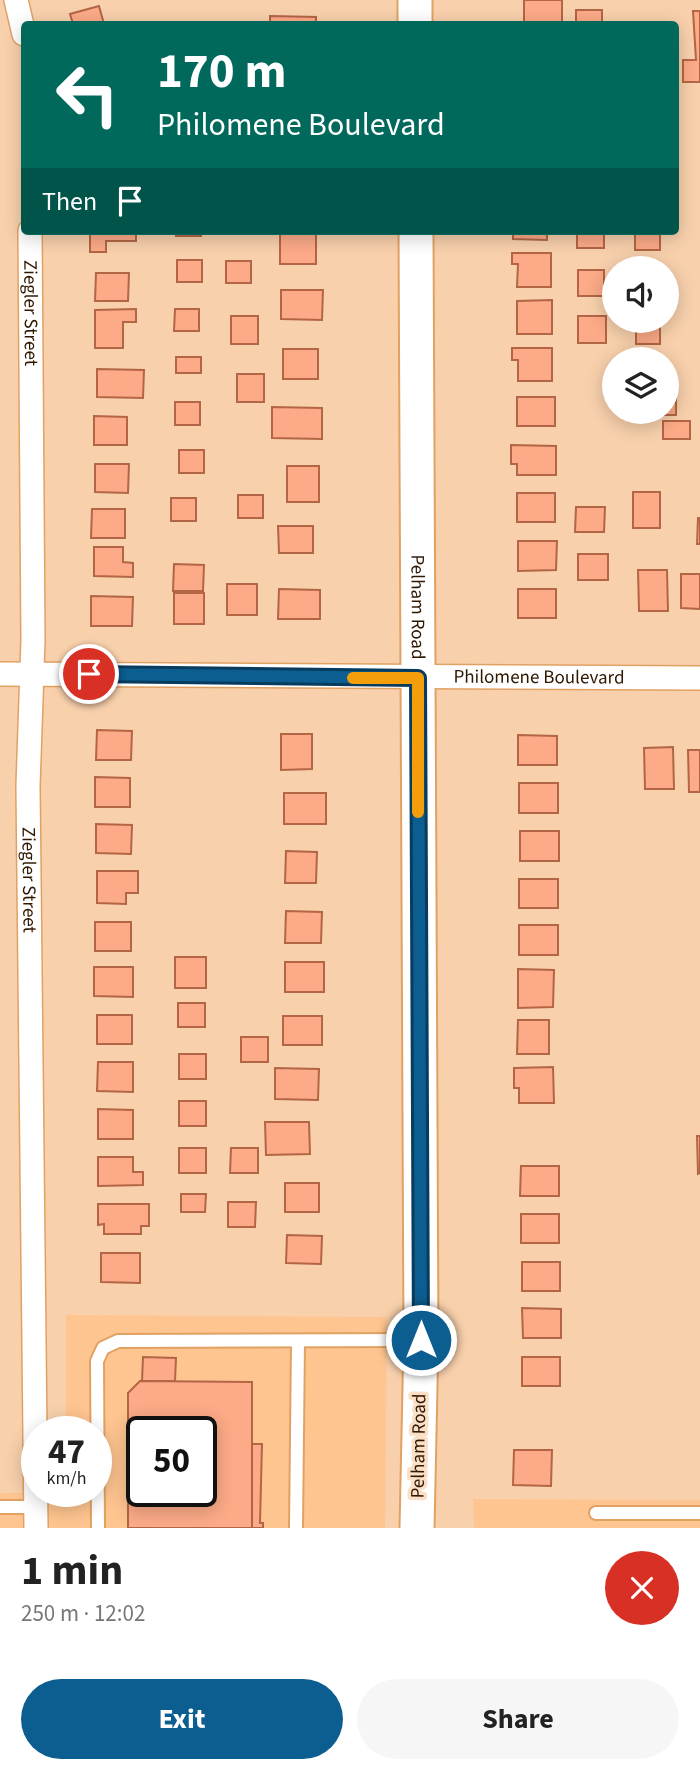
<!DOCTYPE html>
<html lang="en">
<head>
<meta charset="utf-8">
<style>
	body { margin:0; font-family:"Source Sans 3",sans-serif; background:#f6f6f6; color:#222; height:100vh; display:flex; flex-direction:column; font-size:26px; white-space:nowrap }
	* { box-sizing:border-box; margin:0 }
	p { font-size:23px; color:#767676 }
	.icon { flex:none; width:38px; height:38px; fill:none; stroke:currentColor; stroke-width:2; stroke-linecap:round; stroke-linejoin:round }
	.map { position:relative; height:1528px; overflow:hidden }
	.panel { display:flex; flex-direction:column; background:#fff; flex:1 }
	.panel>* { flex:none }
	.top-card { position:absolute; left:21px; top:21px; width:658px; height:214px; border-radius:7px; box-shadow:0 4px 18px #0003; background:#00695c; color:#fff; overflow:hidden }
	.controls { position:absolute; left:602px; top:256px; display:grid; gap:14px }
	.controls a { display:grid; place-items:center; width:77px; height:77px; border-radius:50%; background:#fff; box-shadow:0 4px 18px #0003; font-size:35px }
	.speed { position:absolute; left:21px; top:1416px; display:flex; gap:14px; font-size:35px; font-weight:700; text-align:center }
	.speed>* { display:grid; place-content:center; width:91px; height:91px; border-radius:50%; background:#fff; box-shadow:0 4px 18px #0003; line-height:1 }
	.speed small { font-size:18px; font-weight:400 }
	.speed .limit { border:4px solid #111; border-radius:10px; background:#fff; color:#111 }
	.pin { position:absolute; display:grid; place-items:center; width:60px; height:60px; color:#fff; margin:-30px; border:4px solid #fff; border-radius:50%; box-shadow:0 2px 7px #0007 }
	.me { position:absolute; width:77px; margin:-38px; rotate:0deg; stroke-linejoin:round; filter:drop-shadow(0 0 5px #0008) }
	.turn { display:flex; align-items:center; gap:24px; height:147px; padding:0 21px; font-size:32px }
	.turn .icon { width:91px; height:91px; stroke-width:2.5 }
	.turn b { display:block; font-size:49px; line-height:60px }
	.then { display:flex; align-items:center; height:66px; padding:0 21px; background:#0003; gap:14px; font-size:26px }
	.round { display:grid; place-items:center; flex:none; width:74px; height:74px; border-radius:37px; background:#f6f6f6 }
	.summary { display:flex; align-items:center; justify-content:space-between; height:119px; padding:0 21px }
	h1 { font-size:42px; font-weight:700; line-height:52px }
	.action { display:flex; gap:14px; margin-top:auto; padding:14px 21px }
	.action a { flex:1; height:80px; border-radius:42px; background:#0c5d90; color:#fff; font-size:28px; font-weight:700; line-height:80px; text-align:center }
	.action a+a { background:#f6f6f6; color:#222 }
	.map>svg:first-child { display:block }
	.built { fill:#ffc590; fill-rule:evenodd }
	.building { fill:#fcaa87; stroke:#b36645; stroke-width:2; fill-rule:evenodd }
	.lines { fill:none; stroke-linecap:round; stroke-linejoin:round }
	.lane-casing { stroke:#e1a163; stroke-width:16 }
	.street-casing { stroke:#e1a163; stroke-width:26 }
	.secondary-casing { stroke:#e1a163; stroke-width:37 }
	.lane { stroke:#fff; stroke-width:12 }
	.street { stroke:#fff; stroke-width:23 }
	.secondary { stroke:#fff; stroke-width:33 }
	.route-casing { stroke:#083c5e; stroke-width:18 }
	.route { stroke:#0c5d90; stroke-width:12 }
	.slow { stroke:#f59e0b; stroke-width:12 }
	.labels { text-anchor:middle; dominant-baseline:central; stroke-width:7; stroke-linejoin:round; paint-order:stroke }
	.street-label { font-size:19px; fill:#2f1700; stroke:#fbe0c8 }
</style>
</head>
<body>
<div class="map">
<svg width="700" height="1528" viewBox="0 0 700 1528">
	<rect width="100%" height="100%" fill="#f8d0ac"/>
	<!-- built -->
	<g class="built">
		<path d="M66,1315L387,1317L385,1528H0V1493H66V1491H96V1432L66,1431ZM142,1432H201V1491H142Z"/>
		<polygon points="473,1499 700,1500 700,1528 474,1528"/>
	</g>
	<!-- building -->
	<g class="building">
		<polygon points="524,0 562,0 562,23 524,24"/>
		<polygon points="99,6 104,24 73,24 70,14"/>
		<rect x="576" y="10" width="26" height="14"/>
		<polygon points="693,11 700,11 700,82 683,82 683,60 696,60"/>
		<polygon points="270,16 316,17 316,24 270,24"/>
		<polygon points="90,231 136,231 136,241 106,241 106,252 90,252"/>
		<rect x="176" y="231" width="25" height="5"/>
		<polygon points="513,231 547,231 547,240 513,239"/>
		<rect x="577" y="231" width="27" height="17"/>
		<rect x="635" y="231" width="25" height="19"/>
		<rect x="280" y="234" width="36" height="30"/>
		<polygon points="512,253 551,253 551,287 517,287 518,264 512,264"/>
		<rect x="177" y="260" width="25" height="22"/>
		<rect x="226" y="261" width="25" height="22"/>
		<rect x="578" y="270" width="26" height="26"/>
		<polygon points="96,273 129,273 128,301 95,301"/>
		<polygon points="281,290 323,290 322,320 281,319"/>
		<polygon points="552,300 552,334 517,334 517,301"/>
		<polygon points="136,309 136,322 123,322 123,348 95,348 95,310"/>
		<polygon points="175,309 199,309 199,331 174,331"/>
		<rect x="231" y="316" width="27" height="28"/>
		<rect x="578" y="316" width="28" height="27"/>
		<rect x="636" y="325" width="24" height="19"/>
		<polygon points="512,348 552,348 552,381 518,381 518,360 512,360"/>
		<rect x="283" y="349" width="35" height="30"/>
		<rect x="176" y="357" width="25" height="16"/>
		<polygon points="97,369 144,370 143,398 97,397"/>
		<rect x="237" y="374" width="27" height="28"/>
		<rect x="517" y="397" width="38" height="29"/>
		<polygon points="667,397 676,397 676,415 649,415 649,411 667,411"/>
		<rect x="175" y="402" width="25" height="23"/>
		<polygon points="272,407 322,408 322,439 272,438"/>
		<polygon points="94,416 127,417 127,445 94,445"/>
		<rect x="663" y="421" width="27" height="18"/>
		<polygon points="511,445 556,446 556,475 517,475 517,464 511,464"/>
		<rect x="179" y="450" width="25" height="23"/>
		<polygon points="95,464 129,464 128,493 95,492"/>
		<rect x="287" y="466" width="32" height="36"/>
		<rect x="633" y="492" width="27" height="36"/>
		<rect x="517" y="493" width="38" height="29"/>
		<rect x="238" y="495" width="25" height="23"/>
		<rect x="171" y="498" width="25" height="23"/>
		<polygon points="576,507 605,507 604,532 575,532"/>
		<polygon points="92,509 125,509 125,538 91,538"/>
		<polygon points="698,518 700,518 700,544 697,544"/>
		<polygon points="278,526 313,526 313,553 279,553"/>
		<polygon points="518,541 557,541 556,570 518,571"/>
		<polygon points="94,547 123,547 123,562 133,563 133,577 94,576"/>
		<rect x="578" y="554" width="30" height="26"/>
		<polygon points="174,564 204,565 203,591 173,591"/>
		<polygon points="638,570 667,570 668,611 639,611"/>
		<polygon points="681,574 700,574 700,609 681,608"/>
		<rect x="227" y="584" width="30" height="31"/>
		<polygon points="279,589 320,590 320,619 278,619"/>
		<rect x="518" y="589" width="38" height="29"/>
		<rect x="174" y="593" width="30" height="31"/>
		<polygon points="91,596 133,597 132,626 91,626"/>
		<polygon points="97,730 132,731 131,760 96,760"/>
		<polygon points="281,734 312,734 312,769 281,770"/>
		<polygon points="518,735 557,736 557,765 518,765"/>
		<polygon points="673,747 674,789 645,789 644,748"/>
		<polygon points="688,750 700,750 700,792 689,792"/>
		<polygon points="95,777 130,778 130,807 95,807"/>
		<rect x="519" y="783" width="39" height="30"/>
		<rect x="284" y="793" width="42" height="31"/>
		<polygon points="96,824 132,825 131,854 96,853"/>
		<rect x="520" y="831" width="39" height="30"/>
		<polygon points="286,851 317,852 316,883 285,883"/>
		<polygon points="97,871 138,871 138,893 126,893 126,904 97,903"/>
		<rect x="519" y="879" width="39" height="29"/>
		<polygon points="286,911 322,912 321,943 285,943"/>
		<rect x="95" y="922" width="36" height="29"/>
		<rect x="519" y="925" width="39" height="30"/>
		<rect x="175" y="957" width="31" height="31"/>
		<rect x="285" y="962" width="39" height="30"/>
		<polygon points="94,967 133,967 133,997 94,996"/>
		<polygon points="518,969 554,970 553,1007 518,1008"/>
		<rect x="178" y="1003" width="27" height="24"/>
		<rect x="97" y="1015" width="35" height="29"/>
		<rect x="283" y="1016" width="39" height="29"/>
		<polygon points="518,1020 549,1020 549,1054 517,1054"/>
		<rect x="241" y="1037" width="27" height="25"/>
		<rect x="179" y="1054" width="27" height="25"/>
		<polygon points="98,1062 133,1062 133,1092 97,1091"/>
		<polygon points="553,1067 554,1103 519,1103 519,1088 514,1088 514,1068"/>
		<polygon points="275,1068 319,1069 318,1100 275,1099"/>
		<rect x="179" y="1101" width="27" height="25"/>
		<polygon points="98,1109 133,1110 133,1139 98,1139"/>
		<polygon points="265,1122 309,1122 310,1154 266,1155"/>
		<polygon points="697,1136 700,1136 700,1173 698,1174"/>
		<rect x="179" y="1148" width="27" height="25"/>
		<polygon points="231,1148 258,1148 258,1173 230,1173"/>
		<polygon points="98,1157 133,1157 133,1172 143,1172 143,1185 98,1186"/>
		<polygon points="521,1166 559,1166 559,1196 520,1196"/>
		<rect x="285" y="1183" width="34" height="29"/>
		<polygon points="181,1194 206,1194 205,1212 181,1212"/>
		<polygon points="228,1202 256,1202 255,1227 228,1227"/>
		<polygon points="98,1204 149,1204 149,1226 141,1226 141,1234 104,1234 104,1224 98,1225"/>
		<rect x="521" y="1214" width="38" height="29"/>
		<polygon points="287,1235 322,1236 321,1264 286,1263"/>
		<polygon points="101,1253 140,1253 140,1283 101,1282"/>
		<rect x="522" y="1262" width="38" height="29"/>
		<polygon points="522,1308 561,1309 561,1338 523,1338"/>
		<polygon points="143,1357 176,1358 175,1381 142,1381"/>
		<rect x="522" y="1357" width="38" height="29"/>
		<path d="M140,1381L252,1382V1528H128V1393ZM142,1432H201V1491H142Z"/>
		<polygon points="252,1444 262,1444 260,1523 263,1523 263,1528 252,1528"/>
		<polygon points="514,1450 552,1450 551,1486 513,1485"/>
	</g>
	<g class="lines">
		<defs>
			<g id="lane">
				<polyline points="0,1507 36,1507"/>
				<polyline points="596,1513 700,1513"/>
				<polyline points="98,1528 97,1361 103,1348 118,1341 420,1340"/>
				<polyline points="296,1528 298,1341"/>
			</g>
			<g id="street">
				<polyline points="16,0 24,34"/>
				<path id="s1" d="M30,231L33,640L28,786L36,1528"/>
				<path id="s2" d="M0,674L700,678"/>
			</g>
			<g id="secondary">
				<polyline points="415,0 415,24"/>
				<path id="s3" d="M416,231L421,1340L417,1528"/>
			</g>
		</defs>
		<!-- lane casing -->
		<use href="#lane" class="lane-casing"/>
		<!-- street casing -->
		<use href="#street" class="street-casing"/>
		<!-- secondary casing -->
		<use href="#secondary" class="secondary-casing"/>
		<!-- lane -->
		<use href="#lane" class="lane"/>
		<!-- street -->
		<use href="#street" class="street"/>
		<!-- secondary -->
		<use href="#secondary" class="secondary"/>
	</g>
	<g class="lines">
		<defs>
			<polyline id="route" points="89,674 418,678 421,1340"/>
		</defs>
		<!-- route casing -->
		<use href="#route" class="route-casing"/>
		<!-- route -->
		<use href="#route" class="route"/>
		<!-- slow -->
		<polyline class="slow" points="353,678 418,678 418,812"/>
	</g>
	<g class="labels">
		<!-- street labels -->
		<g class="street-label">
			<text stroke="none"><textPath href="#s1" startOffset="82">Ziegler Street</textPath></text>
			<text stroke="none"><textPath href="#s3" startOffset="376">Pelham Road</textPath></text>
			<text stroke="none"><textPath href="#s2" startOffset="539">Philomene Boulevard</textPath></text>
			<text stroke="none"><textPath href="#s1" startOffset="649">Ziegler Street</textPath></text>
			<text transform="translate(419 1446) rotate(-89)">Pelham Road</text>
		</g>
	</g>
</svg>
<div class="controls">
<a><svg class="icon" aria-label="sound" viewBox="0 0 24 24"><path d="M4 9h4l5-4v14l-5-4H4zM17 9q2 3 0 6"/></svg></a>
<a><svg class="icon" aria-label="layers" viewBox="0 0 24 24"><path d="M12 4l9 5-9 5-9-5zM3 14l9 5 9-5"/></svg></a>
</div>
<div class="speed"><div>47<small>km/h</small></div><div class="limit">50</div></div>
<div class="pin" style="left:89px;top:674px;background:#d93025"><svg class="icon" aria-label="arrive" viewBox="0 0 24 24"><path d="M6 21V4h12l-3 4 3 4H6"/></svg></div>
<svg class="me" style="left:421px;top:1340px" viewBox="-20 -20 40 40"><circle r="17" fill="#0c5d90" stroke="#fff" stroke-width="3"/><path d="M0-11L8 9 0 5-8 9z" fill="#fff"/></svg>
<div class="top-card">
<div class="turn"><svg class="icon" aria-label="left" viewBox="0 0 24 24"><path d="M17 20v-9H6M10 6l-5 5 5 5"/></svg><div><b>170 m</b>Philomene Boulevard</div></div>
<div class="then">Then<svg class="icon" aria-label="arrive" viewBox="0 0 24 24"><path d="M6 21V4h12l-3 4 3 4H6"/></svg></div>
</div>
</div>
<section class="panel">
<div class="summary"><div><h1>1 min</h1><p>250 m · 12:02</p></div><a class="round" style="background:#d93025;color:#fff"><svg class="icon" aria-label="close" viewBox="0 0 24 24"><path d="M6 6l12 12M18 6L6 18"/></svg></a></div>
<div class="action"><a>Exit</a><a>Share</a></div>
</section>
</body>
</html>
